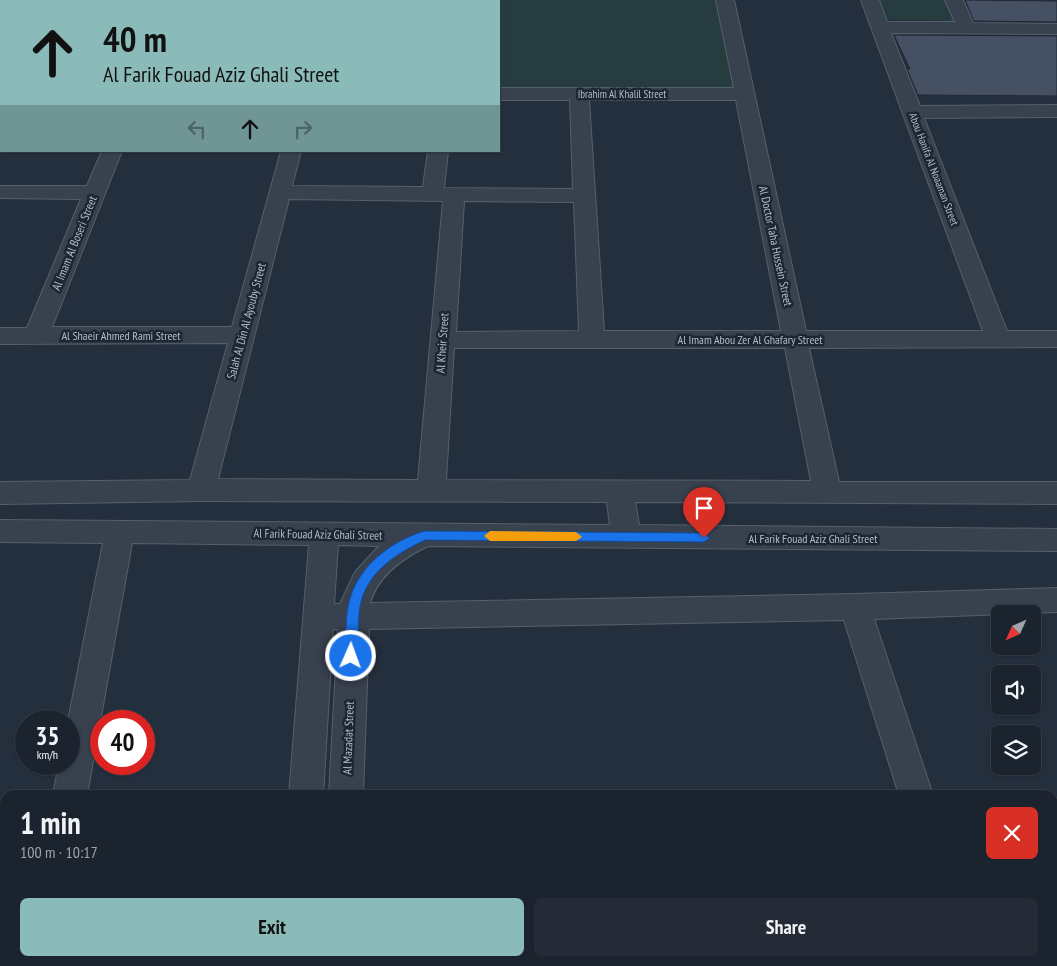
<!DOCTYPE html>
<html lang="en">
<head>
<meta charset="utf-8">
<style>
	body { margin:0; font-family:"PT Sans Narrow",sans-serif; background:#242b36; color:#f1f3f6; height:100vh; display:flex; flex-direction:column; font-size:19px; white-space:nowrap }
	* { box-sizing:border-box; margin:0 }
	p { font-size:16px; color:#a0a4aa }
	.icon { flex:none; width:28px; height:28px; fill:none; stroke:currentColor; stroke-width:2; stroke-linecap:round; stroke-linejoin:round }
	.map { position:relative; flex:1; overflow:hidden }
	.drawer { position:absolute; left:0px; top:790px; width:1058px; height:176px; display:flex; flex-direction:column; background:#1b232e; border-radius:15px 15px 0 0; box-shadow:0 1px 4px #0004,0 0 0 1px #39404a }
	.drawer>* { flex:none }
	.guide { position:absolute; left:0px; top:0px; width:500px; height:152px; box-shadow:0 1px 4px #0004,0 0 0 1px #39404a; background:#8bbbb9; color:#111; overflow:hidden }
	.needle { width:32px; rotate:225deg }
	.tools { position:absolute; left:991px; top:605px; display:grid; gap:10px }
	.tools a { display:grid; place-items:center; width:50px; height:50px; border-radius:8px; background:#1b232e; box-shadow:0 1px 4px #0004,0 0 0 1px #39404a; font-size:25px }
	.speed { position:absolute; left:15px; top:710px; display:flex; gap:10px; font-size:25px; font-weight:700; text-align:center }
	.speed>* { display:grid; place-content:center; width:65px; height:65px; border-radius:50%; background:#1b232e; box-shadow:0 1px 4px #0004,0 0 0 1px #39404a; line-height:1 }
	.speed small { font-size:12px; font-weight:400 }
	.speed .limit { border:8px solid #d22; background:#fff; color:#111 }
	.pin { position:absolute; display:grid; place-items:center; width:42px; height:42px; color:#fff; margin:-51px -21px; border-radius:50% 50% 50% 0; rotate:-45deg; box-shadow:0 0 5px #0007 }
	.pin .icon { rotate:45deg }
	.me { position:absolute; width:55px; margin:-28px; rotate:2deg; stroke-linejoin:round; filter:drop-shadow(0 0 4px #0008) }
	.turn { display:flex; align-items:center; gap:18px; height:105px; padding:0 20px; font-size:22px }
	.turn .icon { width:65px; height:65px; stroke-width:2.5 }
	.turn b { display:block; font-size:35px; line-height:42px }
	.lanes { display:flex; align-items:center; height:48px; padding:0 20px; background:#0003; justify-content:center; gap:25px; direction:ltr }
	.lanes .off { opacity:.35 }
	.round { display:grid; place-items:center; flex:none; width:52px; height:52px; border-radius:8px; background:#242b36 }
	.head { display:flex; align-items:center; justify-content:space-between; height:85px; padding:0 20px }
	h1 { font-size:30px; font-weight:700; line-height:38px }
	.action { display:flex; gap:10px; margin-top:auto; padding:10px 20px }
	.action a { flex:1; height:58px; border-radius:8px; background:#8bbbb9; color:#111; font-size:20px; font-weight:700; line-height:58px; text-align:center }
	.action a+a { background:#242b36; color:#f1f3f6 }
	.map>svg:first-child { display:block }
	.green { fill:#263c3f }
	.building { fill:#455162; stroke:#1f2835 }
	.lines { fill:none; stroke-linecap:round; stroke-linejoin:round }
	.minor-casing { stroke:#565f6c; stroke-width:2 }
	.minor { fill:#38414e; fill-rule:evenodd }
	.route { fill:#1a73e8; stroke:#114b97 }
	.slow { fill:#f59e0b }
	.labels { text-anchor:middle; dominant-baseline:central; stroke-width:5; stroke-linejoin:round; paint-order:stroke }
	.far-street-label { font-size:11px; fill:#b4bcc9; stroke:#1d2633 }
	.street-label { font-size:12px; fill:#b4bcc9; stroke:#1d2633 }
</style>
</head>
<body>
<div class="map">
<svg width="1057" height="966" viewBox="0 0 1057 966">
	<rect width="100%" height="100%" fill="#242f3e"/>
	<!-- green -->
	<g class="green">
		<polygon points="329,0 725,0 745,94 499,93 499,1"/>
		<polygon points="872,0 948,0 958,21 879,19"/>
	</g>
	<!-- building -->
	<g class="building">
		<polygon points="965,0 1057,1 1057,22 974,21"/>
		<polygon points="894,35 1057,36 1057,96 918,95 907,69 910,69"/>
	</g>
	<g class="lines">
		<defs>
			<g id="minor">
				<rect x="54" y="0" width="18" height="1"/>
				<rect x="320" y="0" width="18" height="1"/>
				<path d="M716,0H734L806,331H983L861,0H879L887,22H955L945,0H963L973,23L1057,24V34L891,33L920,106L1057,105V117L924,118L1007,331H1057V347L809,348L839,482H1057V504L635,502L639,525L1057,529V551L428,546C403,558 378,575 370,603L855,594L1057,588V612L874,619L933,795H899L844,620L369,629L363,795H329L338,629H333L323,795H289L309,545L132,543L87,795H53L59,764H69L68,721L103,543L0,542V520L610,525L607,502L201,501L0,504V482L190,480L228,343L0,344V328H27L81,199L0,198V186H87L102,151H122L52,327H232L281,151H301L292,186L423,187L428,151H448L444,188L573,189L570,100H499V88H734ZM589,100H736L781,331H604ZM289,199L443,201L418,480L218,479ZM464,201L574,202L579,331L456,332ZM454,348H785L811,481L446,480ZM338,545L379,546L355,572L340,604H334Z"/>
				<rect x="0" y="87" width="1" height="12"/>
				<rect x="1052" y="903" width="5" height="36"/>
				<polygon points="19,961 57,961 56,966 18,966"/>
				<polygon points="276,961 314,961 313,966 275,966"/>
				<rect x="320" y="961" width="38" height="5"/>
				<polygon points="613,961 653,961 651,966 611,966"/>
				<polygon points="843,961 881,961 882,966 844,966"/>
			</g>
		</defs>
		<!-- minor casing -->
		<use href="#minor" class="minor-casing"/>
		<!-- minor -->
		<use href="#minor" class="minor"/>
	</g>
	<!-- route -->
	<path class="route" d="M424,531L704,533L710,538L704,542L425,540C398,553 369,570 361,602C357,618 359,639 358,656L356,660H347L345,656C346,639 345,618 349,602C358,566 390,542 424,531Z"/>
	<!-- slow -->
	<polygon class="slow" points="490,531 576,532 582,537 576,541 490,541 484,536"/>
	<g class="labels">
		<!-- far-street labels -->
		<g class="far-street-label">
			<text x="622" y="94">Ibrahim Al Khalil Street</text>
			<text transform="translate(934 169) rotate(69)">Abou Hanifa Al Noaaman Street</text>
		</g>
		<!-- street labels -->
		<g class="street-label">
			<text transform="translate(74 243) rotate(-68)">Al Imam Al Boseri Street</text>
			<text transform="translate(776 246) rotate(78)">Al Doctor Taha Hussein Street</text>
			<text transform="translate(246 321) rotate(-75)">Salah Al Din Al Ayouby Street</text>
			<text x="121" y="335">Al Shaeir Ahmed Rami Street</text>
			<text x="750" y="339">Al Imam Abou Zer Al Ghafary Street</text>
			<text transform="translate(442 343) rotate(-86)">Al Kheir Street</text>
			<text transform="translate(318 534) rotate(1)">Al Farik Fouad Aziz Ghali Street</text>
			<text x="813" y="538">Al Farik Fouad Aziz Ghali Street</text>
			<text transform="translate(348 738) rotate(-88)">Al Mazadat Street</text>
		</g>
	</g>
</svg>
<div class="tools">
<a><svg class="needle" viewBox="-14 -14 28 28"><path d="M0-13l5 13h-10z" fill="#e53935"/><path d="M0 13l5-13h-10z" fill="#a0a4aa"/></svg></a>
<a><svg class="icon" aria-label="sound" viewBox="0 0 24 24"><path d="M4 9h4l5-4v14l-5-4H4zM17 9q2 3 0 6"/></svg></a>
<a><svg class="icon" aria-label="layers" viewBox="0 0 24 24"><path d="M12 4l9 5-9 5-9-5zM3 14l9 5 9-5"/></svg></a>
</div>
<div class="speed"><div>35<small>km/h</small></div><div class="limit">40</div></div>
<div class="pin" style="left:704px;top:538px;background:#d93025"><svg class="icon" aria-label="arrive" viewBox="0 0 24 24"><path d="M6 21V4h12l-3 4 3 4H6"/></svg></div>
<svg class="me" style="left:351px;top:656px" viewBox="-20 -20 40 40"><circle r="17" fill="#1a73e8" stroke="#fff" stroke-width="3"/><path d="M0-11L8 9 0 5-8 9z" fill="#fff"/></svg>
<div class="guide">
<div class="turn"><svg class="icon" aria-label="ahead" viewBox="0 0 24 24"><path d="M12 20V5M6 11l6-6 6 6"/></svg><div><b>40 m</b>Al Farik Fouad Aziz Ghali Street</div></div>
<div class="lanes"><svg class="icon off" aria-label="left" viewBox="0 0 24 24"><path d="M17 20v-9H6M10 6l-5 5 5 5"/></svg><svg class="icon" aria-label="ahead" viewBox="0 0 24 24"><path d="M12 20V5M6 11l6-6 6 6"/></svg><svg class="icon off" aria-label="right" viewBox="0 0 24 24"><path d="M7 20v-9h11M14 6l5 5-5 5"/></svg></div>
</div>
<section class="drawer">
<div class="head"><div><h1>1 min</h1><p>100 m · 10:17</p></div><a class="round" style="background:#d93025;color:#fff"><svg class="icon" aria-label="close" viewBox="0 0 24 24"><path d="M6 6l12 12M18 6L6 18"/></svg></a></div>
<div class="action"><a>Exit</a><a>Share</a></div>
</section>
</div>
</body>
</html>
